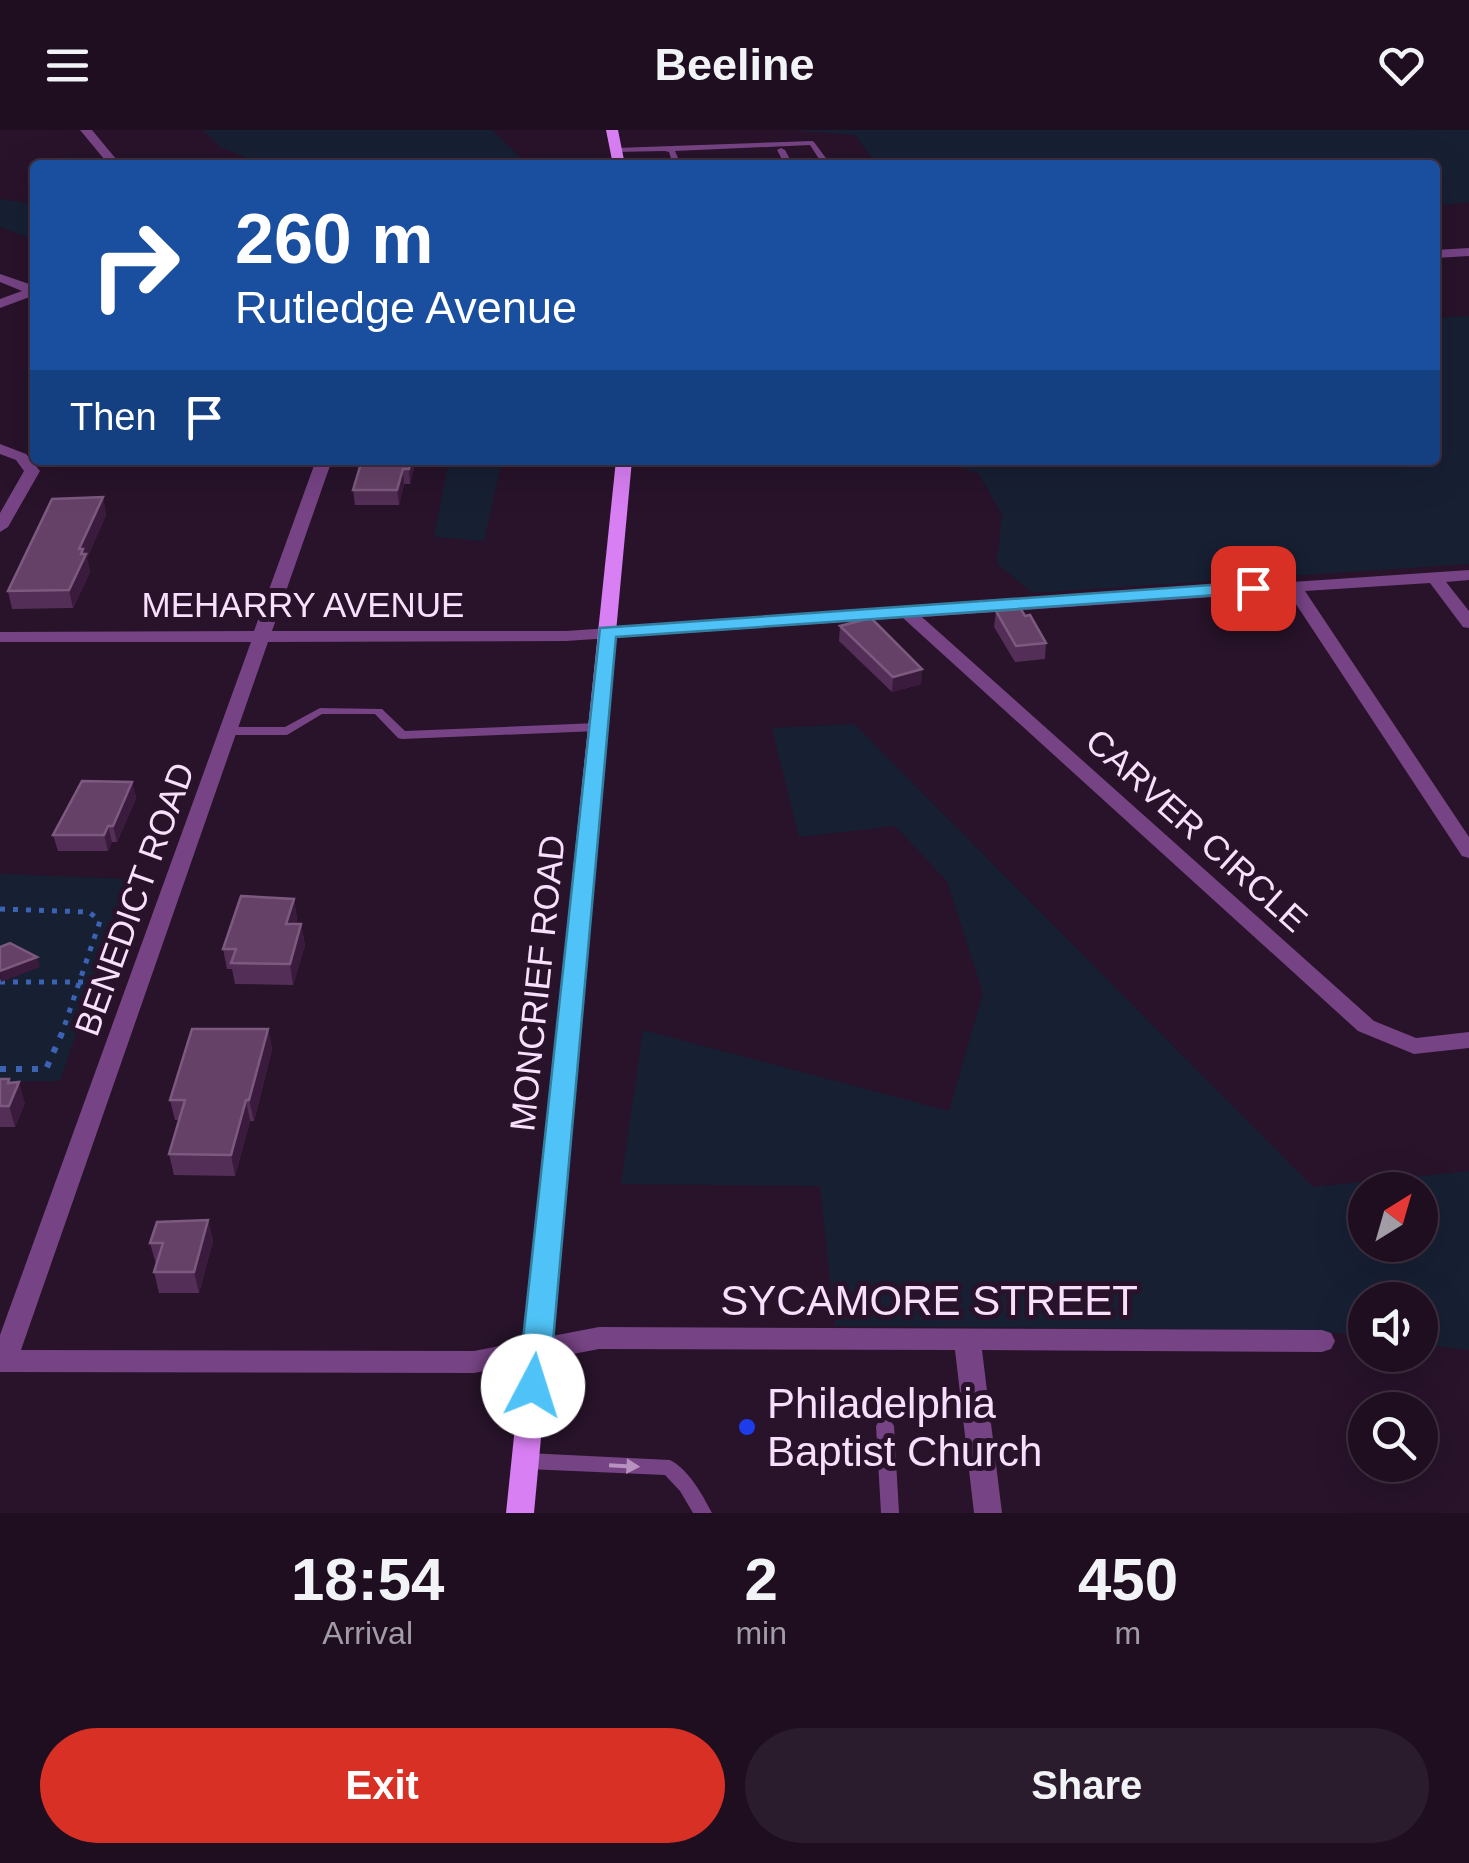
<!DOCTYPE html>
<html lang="en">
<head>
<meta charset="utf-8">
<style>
	body { margin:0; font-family:Helvetica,sans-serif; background:#2b1c2d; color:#f1f3f6; height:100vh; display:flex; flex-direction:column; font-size:38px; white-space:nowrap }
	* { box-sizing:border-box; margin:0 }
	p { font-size:32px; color:#a19ca5 }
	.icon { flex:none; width:55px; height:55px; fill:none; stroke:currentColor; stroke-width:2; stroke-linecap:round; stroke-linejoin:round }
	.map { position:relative; height:1383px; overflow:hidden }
	.drawer { display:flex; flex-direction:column; background:#1e0e20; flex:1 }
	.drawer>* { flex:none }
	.guide { position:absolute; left:30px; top:30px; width:1410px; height:305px; border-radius:10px; box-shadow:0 10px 40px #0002,0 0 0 2px #3c2e3e; background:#1a4fa0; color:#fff; overflow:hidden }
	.needle { width:65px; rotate:37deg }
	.fabs { position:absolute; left:1348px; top:1042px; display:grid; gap:20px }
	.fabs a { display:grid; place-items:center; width:90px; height:90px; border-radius:50%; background:#1e0e20; box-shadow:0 10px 40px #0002,0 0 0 2px #3c2e3e; font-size:50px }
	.pin { position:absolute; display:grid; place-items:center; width:85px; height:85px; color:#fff; margin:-42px; border-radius:20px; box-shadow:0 5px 15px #0006 }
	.me { position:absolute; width:110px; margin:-55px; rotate:5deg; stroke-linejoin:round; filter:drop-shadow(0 0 8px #0008) }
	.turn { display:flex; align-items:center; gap:35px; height:210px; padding:0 40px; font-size:45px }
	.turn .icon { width:130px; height:130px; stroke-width:2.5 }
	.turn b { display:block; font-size:70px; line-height:85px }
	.then { display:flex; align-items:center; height:95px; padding:0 40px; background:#0003; gap:20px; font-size:38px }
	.eta { display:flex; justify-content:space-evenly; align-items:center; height:170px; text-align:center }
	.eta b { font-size:60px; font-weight:600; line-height:70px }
	.primary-button { display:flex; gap:20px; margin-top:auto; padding:20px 40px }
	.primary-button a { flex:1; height:115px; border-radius:60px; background:#d93025; color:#fff; font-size:40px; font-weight:600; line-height:115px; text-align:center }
	.primary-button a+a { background:#2b1c2d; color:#f1f3f6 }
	header { display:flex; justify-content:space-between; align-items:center; height:130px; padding:0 40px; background:#1e0e20; font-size:45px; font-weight:600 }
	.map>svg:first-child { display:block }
	.green { fill:#171f33; fill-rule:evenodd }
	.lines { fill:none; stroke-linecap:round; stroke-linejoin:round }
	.path-far1 { stroke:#3c62b3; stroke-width:5; stroke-dasharray:5 8; stroke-linecap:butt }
	.path { stroke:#3c62b3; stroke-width:6; stroke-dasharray:6 10; stroke-linecap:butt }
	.service { fill:#764384; fill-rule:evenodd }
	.minor { fill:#764384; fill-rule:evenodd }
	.secondary { fill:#d87ff3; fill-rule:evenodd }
	.wall { fill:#532e56 }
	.shaded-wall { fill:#3b1b3d }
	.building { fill:#654167; stroke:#7c5a7f; stroke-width:2.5 }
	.oneway { fill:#b791c0 }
	.route { fill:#4fc3f7; stroke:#337fa1; stroke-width:2.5 }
	.poi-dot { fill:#1d3deb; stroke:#28132a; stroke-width:4 }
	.labels { text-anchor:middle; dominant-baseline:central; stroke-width:10; stroke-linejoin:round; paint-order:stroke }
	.street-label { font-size:35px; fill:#f8dffc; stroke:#28132a }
	.near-street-label { font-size:42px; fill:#f8dffc; stroke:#28132a }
	.near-poi-label { font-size:42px; fill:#f8dffc; stroke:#28132a; text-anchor:start }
</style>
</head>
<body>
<header><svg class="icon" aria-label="menu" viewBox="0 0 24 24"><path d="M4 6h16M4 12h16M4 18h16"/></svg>Beeline<svg class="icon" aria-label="heart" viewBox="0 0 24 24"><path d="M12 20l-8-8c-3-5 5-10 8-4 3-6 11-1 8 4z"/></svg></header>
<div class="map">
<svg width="1469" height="1383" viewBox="0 0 1469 1383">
	<rect width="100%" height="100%" fill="#28132a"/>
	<!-- green -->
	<g class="green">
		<polygon points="203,0 492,0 528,35 265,35 220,17"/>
		<polygon points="791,0 1469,0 1469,72 1435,76 1435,35 877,35 855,5"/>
		<polygon points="0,69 35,74 35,110 0,97"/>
		<polygon points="1469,186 1469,434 1033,463 997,434 1002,384 978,343 934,330 1435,330 1435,188"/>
		<polygon points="449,330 502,330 484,411 434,407"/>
		<path d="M854,594L1313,1057L1469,1041V1220L1420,1214V1170H1365V1207L1313,1200L835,1196L820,1056L621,1054L643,900L949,981L983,863L947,751L895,696L799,707L772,598ZM1365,1060H1420V1115H1365Z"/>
		<polygon points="0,744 130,749 60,951 0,952"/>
	</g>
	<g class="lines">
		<!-- path-far1 -->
		<g class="path-far1">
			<polyline points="0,779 89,782 100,791 61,906"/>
			<polyline points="0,852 113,852"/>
		</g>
		<!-- path -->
		<polyline class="path" points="0,939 46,939 62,903"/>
		<!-- service -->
		<g class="service">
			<polygon points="812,11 814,12 831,35 823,35 810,15 675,21 681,35 673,35 669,22 665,21 616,22 612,20 616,18"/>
			<polygon points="781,18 785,20 793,35 785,35 777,20"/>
			<polygon points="320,578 382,579 405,601 597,593 603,597 597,601 402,609 398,608 375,584 322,584 287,605 228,605 222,601 228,597 285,597"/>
			<polygon points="885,1289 891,1291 894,1296 899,1383 881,1383 876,1296 879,1291"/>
			<path d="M527,1323L670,1330C689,1340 702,1364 712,1383H693L680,1361L665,1345L527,1339L521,1336L518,1331L521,1326Z"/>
		</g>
		<!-- minor -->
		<g class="minor">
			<polygon points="80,0 92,0 121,35 109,35"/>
			<polygon points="1469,118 1469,126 1435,128 1435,120"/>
			<polygon points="0,144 35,156 35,165 0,178 0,169 22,161 0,152"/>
			<polygon points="0,314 26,324 40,341 8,397 0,402 0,383 24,341 16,330 0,324"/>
			<polygon points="316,330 332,330 272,501 566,501 1469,440 1469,450 1446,452 1469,481 1469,498 1463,497 1430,453 1305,461 1469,707 1469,728 1462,726 1288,462 922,487 1374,891 1416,908 1469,902 1469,918 1414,924 1358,901 903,488 566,511 268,512 21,1220 474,1221 599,1197 1322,1200 1331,1203 1335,1211 1331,1219 1322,1222 982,1220 1002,1383 974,1383 955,1220 599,1219 474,1243 0,1242 0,1205 251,512 0,512 0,502 254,501"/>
		</g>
		<!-- secondary -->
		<g class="secondary">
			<polygon points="606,0 618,0 625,35 613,35"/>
			<polygon points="616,330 632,330 534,1383 506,1383"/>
		</g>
	</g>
	<!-- wall -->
	<g class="wall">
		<polygon points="362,330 416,330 410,354 404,354 399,375 355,375 353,360"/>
		<polygon points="103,367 106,385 87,428 90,442 73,478 12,479 8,461"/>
		<polygon points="996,481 1025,486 1046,513 1045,529 1015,532 994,497"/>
		<polygon points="840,496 922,539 921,554 892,562 839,511"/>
		<polygon points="132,652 136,668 117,712 112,712 108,721 58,721 53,705"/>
		<polygon points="294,769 297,789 296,794 301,794 305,815 293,855 235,854 232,839 227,839 223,819"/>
		<polygon points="268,899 272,919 254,991 250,991 235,1046 174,1045 169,1024 179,990 175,990 170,970"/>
		<polygon points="0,949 10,952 25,973 15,997 0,997"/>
		<polygon points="208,1090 213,1111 199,1163 159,1163 154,1142 156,1134 150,1113"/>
	</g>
	<!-- shaded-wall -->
	<g class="shaded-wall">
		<polygon points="411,330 416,330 410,354 409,339"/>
		<polygon points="403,339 404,354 399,375 397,360"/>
		<polygon points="103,367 106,385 87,428 90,442 73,478 69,460 79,419"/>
		<polygon points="922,539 921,554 892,562 893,547"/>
		<polygon points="132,652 136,668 117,712 113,696"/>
		<polygon points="108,696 112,712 108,721 104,705"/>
		<polygon points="294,769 297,789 290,814 286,794"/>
		<polygon points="301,794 305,815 293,855 290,834"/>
		<polygon points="37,827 40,837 1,852 0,841"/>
		<polygon points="268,899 272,919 254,991 249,970"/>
		<polygon points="9,949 14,964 19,952 25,973 15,997 9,976 8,953"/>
		<polygon points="246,970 250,991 235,1046 231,1025"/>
		<polygon points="208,1090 213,1111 199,1163 194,1142"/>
	</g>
	<!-- building -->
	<g class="building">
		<polygon points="362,330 411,330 409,339 403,339 397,360 353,360"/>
		<polygon points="103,367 79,419 83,419 81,424 86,424 69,460 8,461 52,369"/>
		<polygon points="1021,479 1025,486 1030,485 1046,513 1016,516 996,481"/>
		<polygon points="871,488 922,539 893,547 840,496"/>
		<polygon points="82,651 132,652 113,696 108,696 104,705 53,705"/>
		<polygon points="241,766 294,769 286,794 301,794 290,834 231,833 236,819 223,819"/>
		<polygon points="10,813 37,827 0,841 0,817"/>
		<polygon points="192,899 268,899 249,970 246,970 231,1025 169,1024 185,970 170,970"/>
		<polygon points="0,949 9,949 8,953 19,952 9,976 0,976"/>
		<polygon points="208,1090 194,1142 154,1142 163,1113 150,1113 157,1092"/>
	</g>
	<!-- one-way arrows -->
	<defs><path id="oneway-solid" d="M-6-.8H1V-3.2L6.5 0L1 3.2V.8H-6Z" transform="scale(2.5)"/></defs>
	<use class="oneway" href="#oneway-solid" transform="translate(624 1336) rotate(3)"/>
	<!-- route -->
	<polygon class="route" points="1253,452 1263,458 1260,462 616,507 549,1256 544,1265 533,1269 522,1265 518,1256 600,498"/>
	<!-- markers -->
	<circle class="poi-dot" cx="747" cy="1297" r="10"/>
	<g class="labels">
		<!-- street labels -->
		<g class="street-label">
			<text x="303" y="474">MEHARRY AVENUE</text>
			<text transform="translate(1197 700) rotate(42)">CARVER CIRCLE</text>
			<text transform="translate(134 769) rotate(-70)">BENEDICT ROAD</text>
			<text transform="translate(537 853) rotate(-84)">MONCRIEF ROAD</text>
		</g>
		<!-- near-street labels -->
		<g class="near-street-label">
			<text x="929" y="1170">SYCAMORE STREET</text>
		</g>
		<!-- near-poi labels -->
		<g class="near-poi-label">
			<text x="767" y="1273">Philadelphia<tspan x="767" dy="48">Baptist Church</tspan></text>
		</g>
	</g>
</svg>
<div class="fabs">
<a><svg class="needle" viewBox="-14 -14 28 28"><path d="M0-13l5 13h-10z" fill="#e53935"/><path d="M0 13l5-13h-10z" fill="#a19ca5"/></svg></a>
<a><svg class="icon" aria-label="sound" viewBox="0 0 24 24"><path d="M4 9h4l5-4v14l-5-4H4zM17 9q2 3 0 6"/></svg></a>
<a><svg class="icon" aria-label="search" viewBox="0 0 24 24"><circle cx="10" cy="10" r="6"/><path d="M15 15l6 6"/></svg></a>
</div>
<div class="pin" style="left:1253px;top:458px;background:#d93025"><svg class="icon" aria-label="arrive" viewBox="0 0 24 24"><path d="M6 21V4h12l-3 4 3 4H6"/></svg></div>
<svg class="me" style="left:533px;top:1256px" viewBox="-20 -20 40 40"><circle r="19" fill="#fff"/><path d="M0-13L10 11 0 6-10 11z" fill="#4fc3f7"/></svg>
<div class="guide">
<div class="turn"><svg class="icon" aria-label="right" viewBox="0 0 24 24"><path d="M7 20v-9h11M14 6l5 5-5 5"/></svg><div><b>260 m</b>Rutledge Avenue</div></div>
<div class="then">Then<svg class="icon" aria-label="arrive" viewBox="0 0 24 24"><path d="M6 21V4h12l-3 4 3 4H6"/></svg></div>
</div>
</div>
<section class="drawer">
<div class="eta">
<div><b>18:54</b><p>Arrival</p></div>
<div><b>2</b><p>min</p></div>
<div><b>450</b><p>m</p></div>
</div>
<div class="primary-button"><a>Exit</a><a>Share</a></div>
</section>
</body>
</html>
